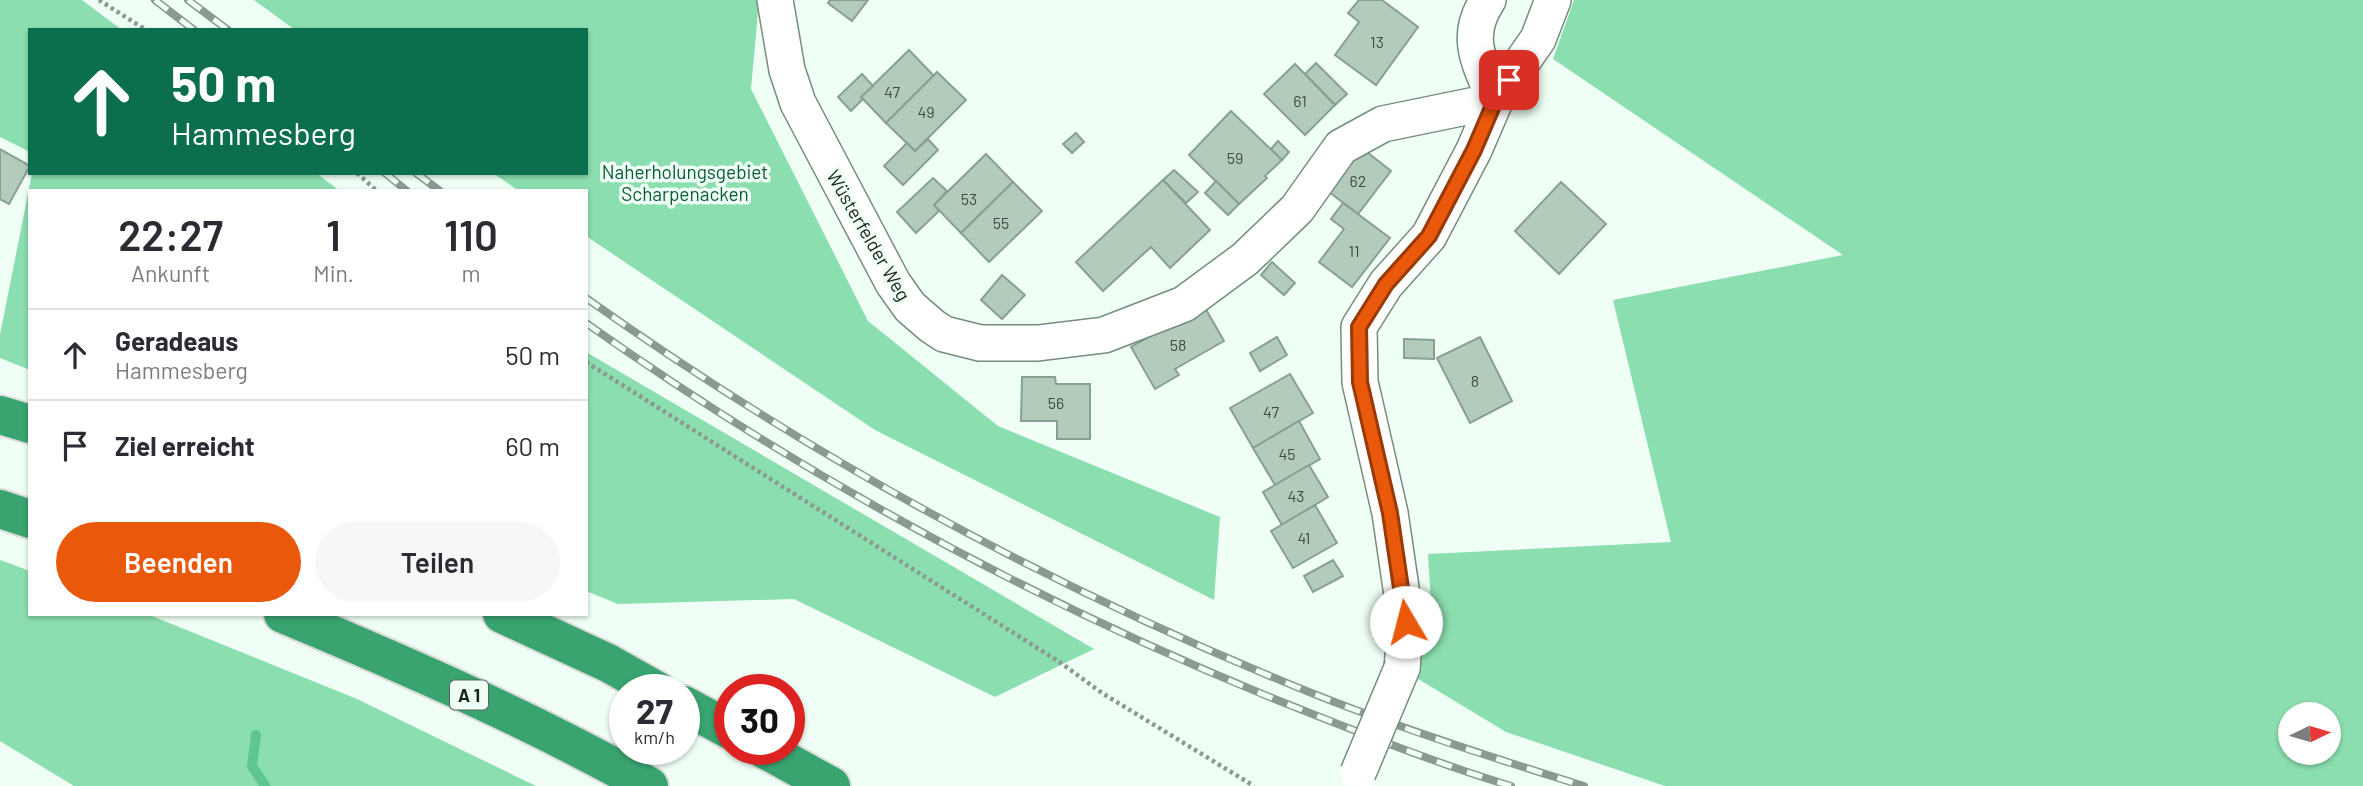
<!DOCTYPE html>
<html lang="de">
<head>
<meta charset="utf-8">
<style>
	body { margin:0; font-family:Barlow,sans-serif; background:#f7f7f7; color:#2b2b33; height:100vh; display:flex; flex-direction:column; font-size:26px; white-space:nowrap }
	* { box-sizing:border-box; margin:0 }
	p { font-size:23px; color:#7c7c81 }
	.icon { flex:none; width:38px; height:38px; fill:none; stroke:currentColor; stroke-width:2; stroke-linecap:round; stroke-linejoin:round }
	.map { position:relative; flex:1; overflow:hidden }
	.drawer { position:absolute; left:28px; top:189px; width:560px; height:427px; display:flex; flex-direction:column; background:#fff; border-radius:0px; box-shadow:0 2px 5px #0004 }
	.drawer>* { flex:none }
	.hud { position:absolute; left:28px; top:28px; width:560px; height:147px; border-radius:0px; box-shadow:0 2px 5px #0004; background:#0b6e4f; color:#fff; overflow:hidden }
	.needle { width:46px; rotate:85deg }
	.controls { position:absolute; left:2278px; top:702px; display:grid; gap:14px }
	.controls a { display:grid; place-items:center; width:63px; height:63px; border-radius:50%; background:#fff; box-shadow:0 2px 5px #0004; font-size:35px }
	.speed { position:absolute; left:609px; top:674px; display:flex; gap:14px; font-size:35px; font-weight:700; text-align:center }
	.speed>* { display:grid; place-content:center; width:91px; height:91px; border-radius:50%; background:#fff; box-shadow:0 2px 5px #0004; line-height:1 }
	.speed small { font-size:18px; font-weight:400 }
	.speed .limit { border:10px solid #d22; background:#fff; color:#111 }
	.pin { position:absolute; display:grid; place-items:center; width:60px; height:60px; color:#fff; margin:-30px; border-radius:14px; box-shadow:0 4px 10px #0006 }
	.me { position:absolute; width:77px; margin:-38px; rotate:352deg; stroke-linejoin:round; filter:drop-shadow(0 0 5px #0008) }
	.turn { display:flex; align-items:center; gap:24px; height:147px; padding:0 28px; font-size:32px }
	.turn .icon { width:91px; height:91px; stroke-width:2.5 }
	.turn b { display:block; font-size:49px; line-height:60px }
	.eta { display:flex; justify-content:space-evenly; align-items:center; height:119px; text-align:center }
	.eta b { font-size:42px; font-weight:600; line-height:49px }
	.primary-button { display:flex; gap:14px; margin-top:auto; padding:14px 28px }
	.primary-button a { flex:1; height:80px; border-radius:42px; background:#ea580c; color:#fff; font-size:28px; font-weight:600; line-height:80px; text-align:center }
	.primary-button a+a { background:#f7f7f7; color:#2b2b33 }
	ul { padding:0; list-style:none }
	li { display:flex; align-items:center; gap:21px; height:91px; padding:0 28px; border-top:2px solid #e1e1e2 }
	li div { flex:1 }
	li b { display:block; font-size:26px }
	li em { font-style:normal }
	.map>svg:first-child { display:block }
	.green { fill:#8bdeaf; fill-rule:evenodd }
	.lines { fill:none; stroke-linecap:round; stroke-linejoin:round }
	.stream { stroke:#60c691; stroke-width:10 }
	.building { fill:#b2cbbb; stroke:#88a092; stroke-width:2 }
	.street-casing { stroke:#758d7f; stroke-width:38 }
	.highway-casing { stroke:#dadcdb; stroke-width:42 }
	.path { stroke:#8c9991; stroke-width:4.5; stroke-dasharray:3.5 3.5; stroke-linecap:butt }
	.street { stroke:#fff; stroke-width:35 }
	.highway { stroke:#39a470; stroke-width:38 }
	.rail-casing { stroke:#8c9991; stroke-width:8 }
	.rail { stroke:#effff5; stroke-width:5; stroke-dasharray:16; stroke-linecap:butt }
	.street-bridge-casing { stroke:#758d7f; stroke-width:38; stroke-linecap:butt }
	.street-bridge { stroke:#fff; stroke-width:35 }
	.route-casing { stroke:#983908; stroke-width:18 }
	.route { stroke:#ea580c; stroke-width:12 }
	.labels { text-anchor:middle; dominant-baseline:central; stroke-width:7; stroke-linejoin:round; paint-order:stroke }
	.number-label { font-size:16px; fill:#3f4d44 }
	.shield { fill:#effff5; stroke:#59655e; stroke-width:2 }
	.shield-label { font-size:18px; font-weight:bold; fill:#19231d }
	.park-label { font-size:19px; fill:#095a38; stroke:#effff5 }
	.street-label { font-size:19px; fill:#19231d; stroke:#effff5 }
</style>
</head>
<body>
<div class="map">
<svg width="2363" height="786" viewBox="0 0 2363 786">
	<rect width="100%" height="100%" fill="#effff5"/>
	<!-- green -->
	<g class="green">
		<polygon points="0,0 82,0 122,30 30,30 30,152 0,137"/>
		<polygon points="254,0 759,0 751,89 868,321 998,426 1220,517 1214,600 875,430 586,236 586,191 519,191 493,173 586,173 586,30 295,30"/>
		<path d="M1574,0H2363V786H1665L1506,732L1415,677L1431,604L1428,554L1671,542L1613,300L1843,255L1553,59ZM2291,714H2329V752H2291Z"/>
		<polygon points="32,173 316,173 340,191 30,191 30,370 0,358 0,335"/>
		<polygon points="586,352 1094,649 995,697 794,599 618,604 586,591"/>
		<polygon points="0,560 30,571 30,614 147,614 357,699 536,786 74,786 0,741"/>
	</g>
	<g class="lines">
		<!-- stream -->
		<polyline class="stream" points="256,735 252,766 265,786"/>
	</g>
	<!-- building -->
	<g class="building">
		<polygon points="830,0 868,0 852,21 828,3"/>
		<polygon points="1359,0 1382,0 1418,27 1376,85 1335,55 1359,22 1348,13"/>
		<polygon points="909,50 934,76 886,123 861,97"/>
		<polygon points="1316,63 1347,94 1335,105 1305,74"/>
		<polygon points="1295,64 1335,105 1305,135 1264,94"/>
		<polygon points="937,72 966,100 915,151 886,123"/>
		<polygon points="862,74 873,86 861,97 863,99 851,111 838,97"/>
		<polygon points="1231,111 1282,160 1265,176 1267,178 1239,204 1189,155"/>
		<polygon points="1076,133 1084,142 1072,153 1063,144"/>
		<polygon points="928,139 938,150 903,185 884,166 907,143 915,151"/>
		<polygon points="1278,141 1289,152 1282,160 1271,149"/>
		<polygon points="1358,145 1391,171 1358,214 1324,188"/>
		<polygon points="0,149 30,166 9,204 0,199"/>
		<polygon points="986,154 1013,182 961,233 934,205"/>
		<polygon points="1174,170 1198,192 1186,203 1163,180"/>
		<polygon points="933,178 947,191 934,205 939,211 916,233 897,212"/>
		<polygon points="1163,180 1210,230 1170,268 1151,247 1103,291 1076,262"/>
		<polygon points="1216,181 1239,204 1228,215 1205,193"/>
		<polygon points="1013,182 1042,211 989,262 961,233"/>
		<polygon points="1561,182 1606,224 1559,274 1515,231"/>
		<polygon points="1343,203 1390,238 1352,287 1319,262 1344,229 1331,219"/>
		<polygon points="1272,262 1295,283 1284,295 1261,275"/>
		<polygon points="1002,275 1025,295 1002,319 981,300"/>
		<polygon points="1204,306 1224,341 1175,369 1179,375 1155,389 1131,347"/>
		<polygon points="1277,337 1287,355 1260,371 1250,353"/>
		<polygon points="1480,337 1512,401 1470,423 1437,358"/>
		<polygon points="1404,339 1434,340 1434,359 1404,358"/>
		<polygon points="1290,374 1313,413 1253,448 1230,408"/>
		<polygon points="1022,377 1055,377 1056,384 1090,384 1090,439 1057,439 1057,421 1021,421"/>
		<polygon points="1299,421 1320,459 1275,485 1253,448"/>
		<polygon points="1309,465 1328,497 1282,525 1263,492"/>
		<polygon points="1315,505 1337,543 1293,568 1271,531"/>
		<polygon points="1333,560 1343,576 1313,592 1304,576"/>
	</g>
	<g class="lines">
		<defs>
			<g id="street">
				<path d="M775,0L787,70L798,103L893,283L910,307L932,326L944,334L980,343H1038L1104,335L1184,304L1245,259L1297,209L1341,147L1383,124L1495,101C1480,63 1463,37 1488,0"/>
				<polyline points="1402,668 1406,622 1390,513 1360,382 1359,327 1386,284 1429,236 1474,150 1495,101 1538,39 1553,0"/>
			</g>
			<g id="highway">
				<polyline points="0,415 30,424"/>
				<polyline points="0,509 30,519"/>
				<path d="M283,614C408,666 531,720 649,786"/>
				<polyline points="502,614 608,663 656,690"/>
				<polyline points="684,705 730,730"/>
				<polyline points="764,749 831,786"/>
			</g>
		</defs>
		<!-- street casing -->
		<use href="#street" class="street-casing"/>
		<!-- highway casing -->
		<use href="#highway" class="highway-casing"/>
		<!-- path -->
		<g class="path">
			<polyline points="99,0 146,30"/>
			<polyline points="357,173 377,191"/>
			<polyline points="586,362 1061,663 1102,693 1254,786"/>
		</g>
		<!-- street -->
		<use href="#street" class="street"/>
		<!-- highway -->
		<use href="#highway" class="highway"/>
		<defs>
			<g id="rail">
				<polyline points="155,0 194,30"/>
				<polyline points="188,0 228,30"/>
				<polyline points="385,173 407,191"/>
				<polyline points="416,173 440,191"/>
				<path d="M586,298C812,458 1057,591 1314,694C1402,729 1493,758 1584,786"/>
				<path d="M586,323C804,477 1040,605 1287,704C1361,733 1435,763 1511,786"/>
			</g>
		</defs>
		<!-- rail casing -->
		<use href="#rail" class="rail-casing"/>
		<!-- rail -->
		<use href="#rail" class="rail"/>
		<defs>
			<polyline id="street-bridge" points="1358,773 1402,668"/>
		</defs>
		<!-- street-bridge casing -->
		<use href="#street-bridge" class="street-bridge-casing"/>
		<!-- street-bridge -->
		<use href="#street-bridge" class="street-bridge"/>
	</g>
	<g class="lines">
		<defs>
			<polyline id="route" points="1406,622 1390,513 1360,382 1359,327 1386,284 1429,236 1474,150 1495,101 1509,80"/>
		</defs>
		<!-- route casing -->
		<use href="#route" class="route-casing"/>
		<!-- route -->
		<use href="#route" class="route"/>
	</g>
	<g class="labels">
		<!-- number labels -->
		<g class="number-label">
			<text x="1377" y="41">13</text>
			<text x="892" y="91">47</text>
			<text x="1300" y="100">61</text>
			<text x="926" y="111">49</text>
			<text x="1235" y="157">59</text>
			<text x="1358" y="180">62</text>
			<text x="969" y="198">53</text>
			<text x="1001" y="222">55</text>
			<text x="1354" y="250">11</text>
			<text x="1178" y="344">58</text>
			<text x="1475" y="380">8</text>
			<text x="1056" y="402">56</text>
			<text x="1271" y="411">47</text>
			<text x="1287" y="453">45</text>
			<text x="1296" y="495">43</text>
			<text x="1304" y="537">41</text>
		</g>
		<!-- shield labels -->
		<rect class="shield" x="450" y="680.5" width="38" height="29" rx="5"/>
		<g class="shield-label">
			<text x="469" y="695">A 1</text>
		</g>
		<!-- park labels -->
		<g class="park-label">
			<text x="685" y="171">Naherholungsgebiet<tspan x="685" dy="22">Scharpenacken</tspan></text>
		</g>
		<!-- street labels -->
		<g class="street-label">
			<text transform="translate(869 235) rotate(60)">Wüsterfelder Weg</text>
		</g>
	</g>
</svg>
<div class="controls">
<a><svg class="needle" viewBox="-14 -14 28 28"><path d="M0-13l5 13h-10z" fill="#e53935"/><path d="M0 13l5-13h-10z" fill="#7c7c81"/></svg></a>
</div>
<div class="speed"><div>27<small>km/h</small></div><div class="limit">30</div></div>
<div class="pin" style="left:1509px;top:80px;background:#d93025"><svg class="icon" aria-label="arrive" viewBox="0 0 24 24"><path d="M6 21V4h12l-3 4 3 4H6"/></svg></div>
<svg class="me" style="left:1406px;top:622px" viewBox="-20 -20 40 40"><circle r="19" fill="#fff"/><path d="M0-13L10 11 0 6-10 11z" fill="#ea580c"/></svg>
<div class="hud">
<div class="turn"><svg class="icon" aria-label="ahead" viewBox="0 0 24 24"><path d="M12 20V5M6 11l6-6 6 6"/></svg><div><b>50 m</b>Hammesberg</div></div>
</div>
<section class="drawer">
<div class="eta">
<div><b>22:27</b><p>Ankunft</p></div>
<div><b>1</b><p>Min.</p></div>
<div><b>110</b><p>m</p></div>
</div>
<ul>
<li><svg class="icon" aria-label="ahead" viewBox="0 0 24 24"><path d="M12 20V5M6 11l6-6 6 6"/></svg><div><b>Geradeaus</b><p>Hammesberg</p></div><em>50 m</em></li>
<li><svg class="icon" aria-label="arrive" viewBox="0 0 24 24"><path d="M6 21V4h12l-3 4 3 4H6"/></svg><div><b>Ziel erreicht</b></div><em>60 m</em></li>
</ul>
<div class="primary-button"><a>Beenden</a><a>Teilen</a></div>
</section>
</div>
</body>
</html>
